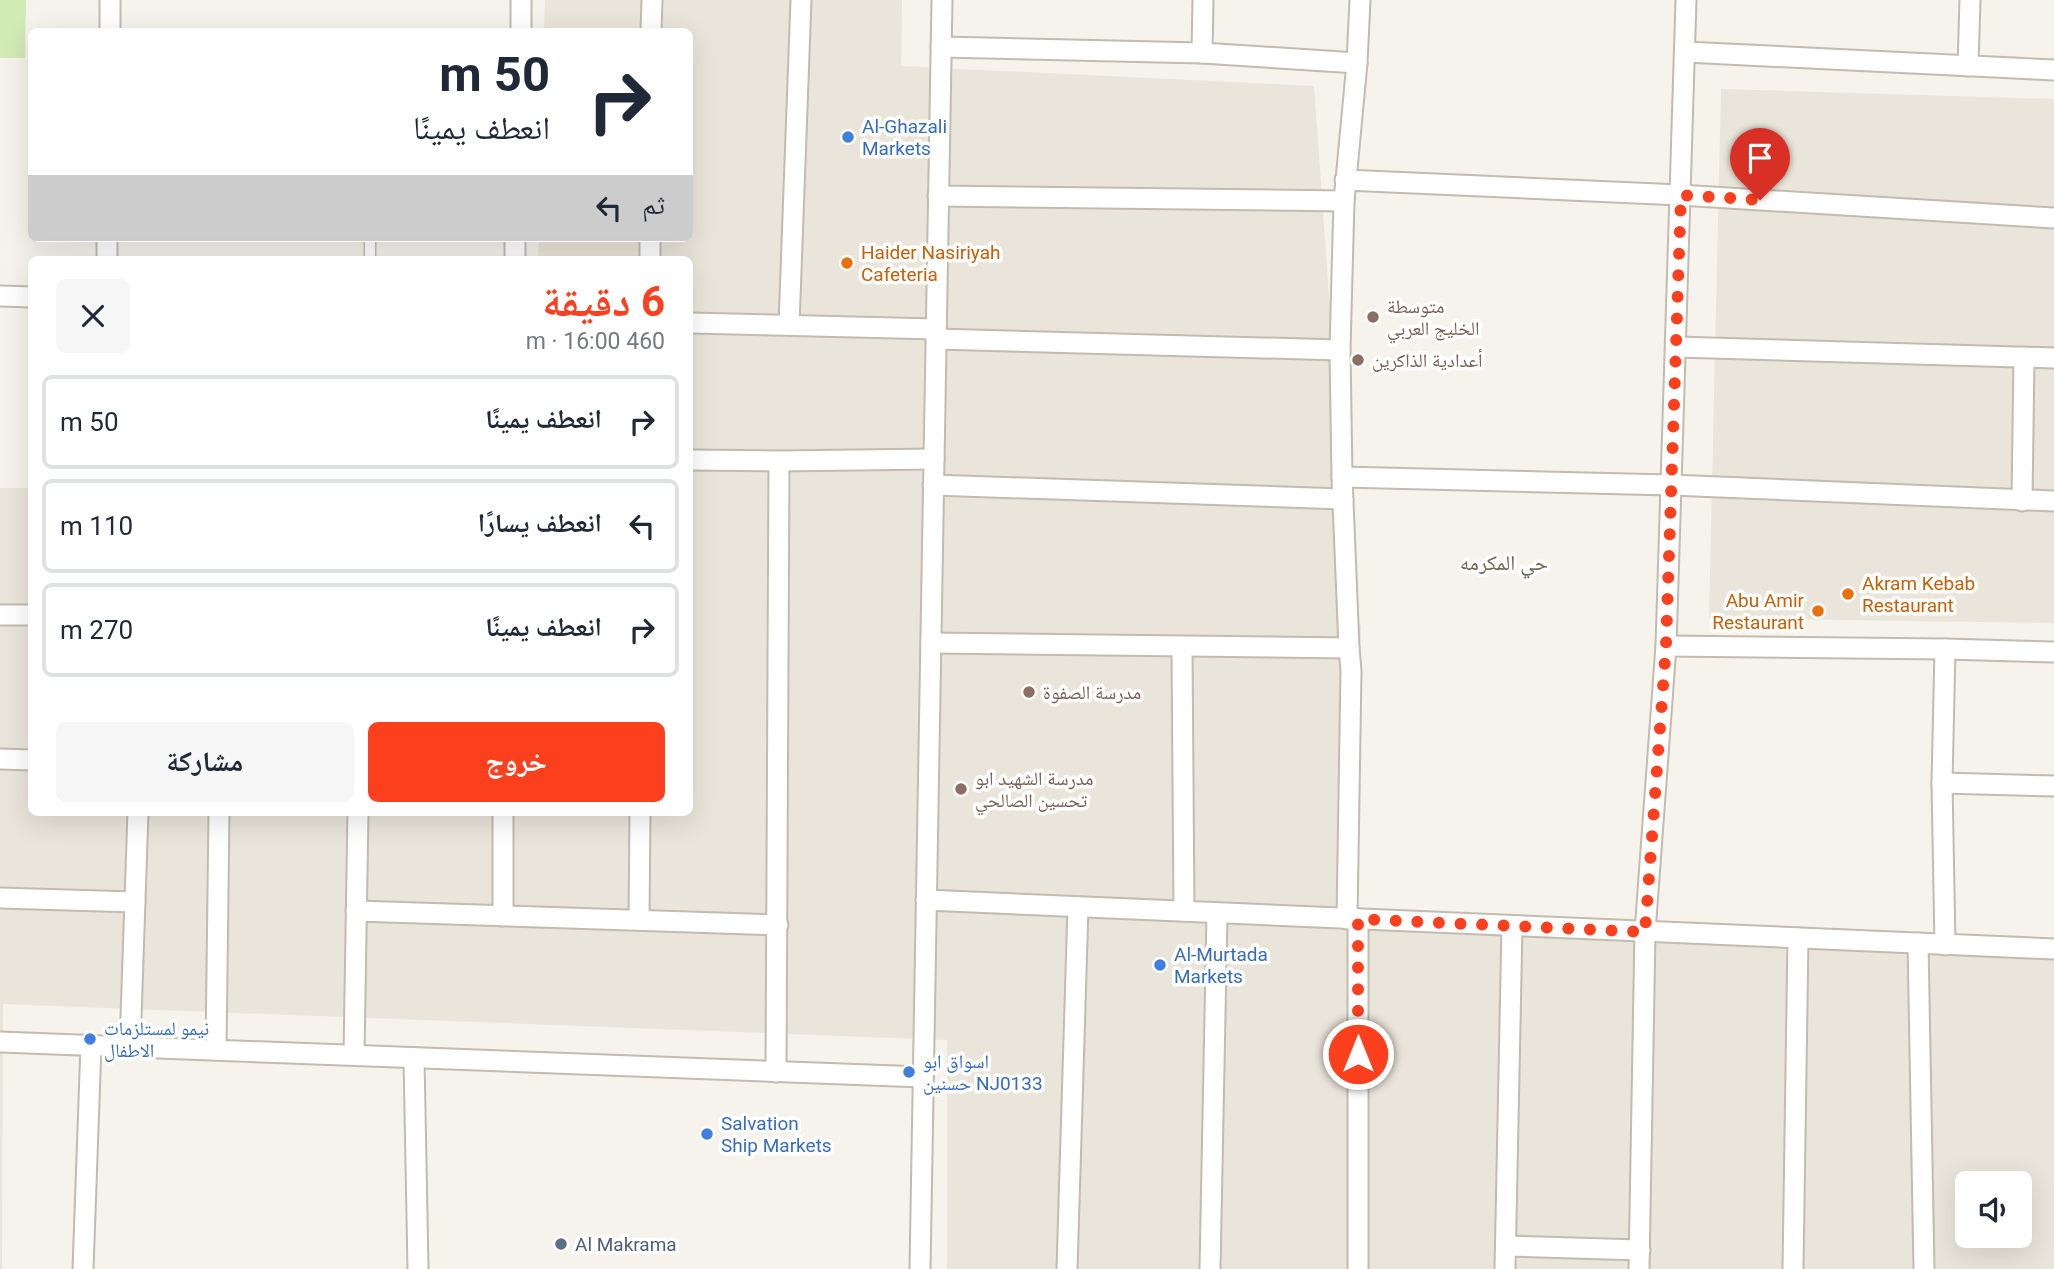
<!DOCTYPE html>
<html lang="ar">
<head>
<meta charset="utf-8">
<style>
	body { margin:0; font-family:Roboto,"Noto Naskh Arabic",sans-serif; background:#f6f6f7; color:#1f2937; direction:rtl; height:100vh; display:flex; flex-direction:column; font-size:26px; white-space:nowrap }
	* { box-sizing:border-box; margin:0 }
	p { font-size:23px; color:#747a83 }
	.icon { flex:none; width:38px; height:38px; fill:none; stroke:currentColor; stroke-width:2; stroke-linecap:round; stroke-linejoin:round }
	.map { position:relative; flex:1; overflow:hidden; direction:ltr }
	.side { position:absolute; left:28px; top:256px; width:665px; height:560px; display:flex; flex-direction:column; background:#fff; border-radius:10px; box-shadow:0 7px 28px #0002; direction:rtl }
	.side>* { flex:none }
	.banner { position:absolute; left:28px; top:28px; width:665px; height:214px; border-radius:10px; box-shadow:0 7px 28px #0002; direction:rtl; background:#fff; color:#1f2937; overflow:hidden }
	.controls { position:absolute; left:1955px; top:1171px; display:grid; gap:14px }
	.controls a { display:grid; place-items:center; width:77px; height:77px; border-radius:10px; background:#fff; box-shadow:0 7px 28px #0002; font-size:35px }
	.pin { position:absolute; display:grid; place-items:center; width:60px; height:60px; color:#fff; margin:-72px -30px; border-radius:50% 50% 50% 0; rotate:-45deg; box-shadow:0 0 7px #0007 }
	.pin .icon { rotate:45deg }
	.me { position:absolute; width:77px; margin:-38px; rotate:0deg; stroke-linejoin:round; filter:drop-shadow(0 0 5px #0008) }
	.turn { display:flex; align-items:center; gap:24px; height:147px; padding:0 28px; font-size:32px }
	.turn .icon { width:91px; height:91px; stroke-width:2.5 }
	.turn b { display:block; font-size:49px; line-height:60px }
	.then { display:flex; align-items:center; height:66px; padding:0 28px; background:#0003; gap:14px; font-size:26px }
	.round { display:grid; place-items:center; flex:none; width:74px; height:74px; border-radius:10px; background:#f6f6f7 }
	.head { display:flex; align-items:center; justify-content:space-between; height:119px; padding:0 28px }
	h1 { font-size:42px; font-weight:700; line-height:52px; color:#fc3f1d }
	.button { display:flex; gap:14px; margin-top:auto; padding:14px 28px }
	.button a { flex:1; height:80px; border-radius:10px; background:#fc3f1d; color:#fff; font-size:28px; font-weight:700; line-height:80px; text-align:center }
	.button a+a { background:#f6f6f7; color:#1f2937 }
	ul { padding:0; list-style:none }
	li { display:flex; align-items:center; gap:21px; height:94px; margin:0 14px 10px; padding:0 14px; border:4px solid #e0e1e3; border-radius:10px }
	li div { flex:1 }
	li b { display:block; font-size:26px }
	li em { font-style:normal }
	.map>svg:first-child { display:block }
	.residential { fill:#eae5da; fill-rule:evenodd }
	.green { fill:#d2eab5 }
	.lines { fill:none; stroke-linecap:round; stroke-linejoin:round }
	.service-casing { stroke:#c2bbae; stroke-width:13 }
	.minor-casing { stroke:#c2bbae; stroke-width:23 }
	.service { stroke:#fff; stroke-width:10 }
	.minor { stroke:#fff; stroke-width:19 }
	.route { stroke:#fc3f1d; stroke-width:12; stroke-dasharray:0 21.6 }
	.shop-dot { fill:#3f7fe0; stroke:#fff; stroke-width:2.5 }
	.food-dot { fill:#e8710a; stroke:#fff; stroke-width:2.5 }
	.education-dot { fill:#8d6e63; stroke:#fff; stroke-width:2.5 }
	.service-dot { fill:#5c6f8a; stroke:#fff; stroke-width:2.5 }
	.labels { text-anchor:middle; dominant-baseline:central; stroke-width:7; stroke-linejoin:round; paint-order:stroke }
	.shop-label { font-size:19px; fill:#366cbe; stroke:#fff; text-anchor:start }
	.food-label { font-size:19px; fill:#c56008; stroke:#fff; text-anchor:start }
	.education-label { font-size:19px; fill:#785e54; stroke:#fff; text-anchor:start }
	.service-label { font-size:19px; fill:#4e5e75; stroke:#fff; text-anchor:start }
	.neighbourhood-label { font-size:21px; fill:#6e6250; stroke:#fff }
</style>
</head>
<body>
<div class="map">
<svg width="2054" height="1269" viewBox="0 0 2054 1269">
	<rect width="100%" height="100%" fill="#f6f3ec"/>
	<!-- residential -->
	<g class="residential">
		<path d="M545,0H902L901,66L1314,86L1342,477L1344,620L1361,625L1353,919L2054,951V1269H947V1040L3,1004L2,1269H0V488H31L32,812H690V259H538L539,238H690V32L544,31ZM1967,1183H2020V1236H1967Z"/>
		<polygon points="1721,89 2054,99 2054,623 1709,618"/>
	</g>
	<!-- green -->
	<polygon class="green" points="0,0 26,0 25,58 0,58"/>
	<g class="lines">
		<defs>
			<polyline id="service" points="370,259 370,238"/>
			<g id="minor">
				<polyline points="110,32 110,0"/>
				<polyline points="521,32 521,0"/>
				<polyline points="651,32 652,0"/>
				<polyline points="941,47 1202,53 1357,63"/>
				<polyline points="1685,52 2054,70"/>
				<polyline points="1202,53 1203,0"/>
				<polyline points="1968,66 1970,0"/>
				<polyline points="1345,180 1680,195 2054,218"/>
				<polyline points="938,196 1344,201"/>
				<polyline points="107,259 107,238"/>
				<polyline points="515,259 515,238"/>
				<polyline points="650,259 650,238"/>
				<polyline points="0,296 32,297"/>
				<polyline points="690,323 936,329"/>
				<polyline points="789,325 801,0"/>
				<polyline points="936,339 1340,350"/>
				<polyline points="1676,347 2054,358"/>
				<polyline points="690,460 779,461 934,459"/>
				<polyline points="1342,477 1671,485 2054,501"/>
				<polyline points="933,485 1343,499"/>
				<polyline points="2022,501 2024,357"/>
				<polyline points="0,615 32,615"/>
				<polyline points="931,643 1349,648 1351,671 1347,919"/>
				<polyline points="1666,646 1945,649 2054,652"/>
				<polyline points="1182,647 1184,911"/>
				<polyline points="1349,648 1342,477 1340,350 1344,201 1357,63 1360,0"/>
				<polyline points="1945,649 1942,783 1945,945"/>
				<polyline points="0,759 32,760"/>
				<polyline points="1942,783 2054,786"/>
				<polyline points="503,812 503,916"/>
				<polyline points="0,898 135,902"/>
				<polyline points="926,900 2054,949"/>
				<polyline points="356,911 778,925"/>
				<polyline points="639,920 640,812"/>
				<polyline points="1918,943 1924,1269"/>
				<polyline points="0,1042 923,1077"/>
				<polyline points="130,1047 138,812"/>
				<polyline points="216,1050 219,812"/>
				<polyline points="354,1055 358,812"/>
				<polyline points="414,1058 418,1269"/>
				<polyline points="776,1072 779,461"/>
				<polyline points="1506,1246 1640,1250"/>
				<polyline points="83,1269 91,1045"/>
				<polyline points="920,1269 942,0"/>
				<polyline points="1067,1269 1078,907"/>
				<polyline points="1210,1269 1217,913"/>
				<polyline points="1358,1269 1358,919"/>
				<polyline points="1505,1269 1512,926"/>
				<polyline points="1639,1269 1645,932 1666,646 1686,0"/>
				<polyline points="1793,1269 1798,938"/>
			</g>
		</defs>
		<!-- service casing -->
		<use href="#service" class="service-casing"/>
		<!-- minor casing -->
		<use href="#minor" class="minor-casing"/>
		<!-- service -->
		<use href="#service" class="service"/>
		<!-- minor -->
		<use href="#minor" class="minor"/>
	</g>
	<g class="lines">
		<!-- route -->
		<polyline class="route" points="1358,1054 1358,919 1645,932 1666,646 1681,195 1760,200"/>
	</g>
	<!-- markers -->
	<g class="shop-dot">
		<circle cx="848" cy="137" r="7"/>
		<circle cx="1160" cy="965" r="7"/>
		<circle cx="90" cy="1039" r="7"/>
		<circle cx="909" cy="1072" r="7"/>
		<circle cx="707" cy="1134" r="7"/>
	</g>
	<g class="food-dot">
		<circle cx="847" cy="263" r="7"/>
		<circle cx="1848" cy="594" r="7"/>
		<circle cx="1818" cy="611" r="7"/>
	</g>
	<g class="education-dot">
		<circle cx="1373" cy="317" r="7"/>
		<circle cx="1358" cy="360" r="7"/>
		<circle cx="1029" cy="692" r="7"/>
		<circle cx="961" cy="789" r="7"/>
	</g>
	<circle class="service-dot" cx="561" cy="1244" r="7"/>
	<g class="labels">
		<!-- shop labels -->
		<g class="shop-label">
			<text x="862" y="126">Al-Ghazali<tspan x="862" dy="22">Markets</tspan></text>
			<text x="1174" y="954">Al-Murtada<tspan x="1174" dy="22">Markets</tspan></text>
			<text x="104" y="1028">نيمو لمستلزمات<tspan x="104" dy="22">الاطفال</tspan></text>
			<text x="923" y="1061">اسواق ابو<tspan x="923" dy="22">حسنين NJ0133</tspan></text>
			<text x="721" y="1123">Salvation<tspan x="721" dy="22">Ship Markets</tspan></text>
		</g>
		<!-- food labels -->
		<g class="food-label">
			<text x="861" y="252">Haider Nasiriyah<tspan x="861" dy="22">Cafeteria</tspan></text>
			<text x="1862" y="583">Akram Kebab<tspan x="1862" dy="22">Restaurant</tspan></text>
			<text x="1804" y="600" text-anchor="end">Abu Amir<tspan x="1804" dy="22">Restaurant</tspan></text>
		</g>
		<!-- education labels -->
		<g class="education-label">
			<text x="1387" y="306">متوسطة<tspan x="1387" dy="22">الخليج العربي</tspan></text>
			<text x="1372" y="360">أعدادية الذاكرين</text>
			<text x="1043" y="692">مدرسة الصفوة</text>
			<text x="975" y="778">مدرسة الشهيد ابو<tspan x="975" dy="22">تحسين الصالحي</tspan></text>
		</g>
		<!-- service labels -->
		<g class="service-label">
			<text x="575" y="1244">Al Makrama</text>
		</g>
		<!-- neighbourhood labels -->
		<g class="neighbourhood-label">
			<text x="1504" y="563">حي المكرمه</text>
		</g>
	</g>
</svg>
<div class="controls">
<a><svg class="icon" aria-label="sound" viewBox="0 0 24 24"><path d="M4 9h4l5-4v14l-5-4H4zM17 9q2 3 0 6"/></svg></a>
</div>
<div class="pin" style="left:1760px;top:200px;background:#d93025"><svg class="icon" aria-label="arrive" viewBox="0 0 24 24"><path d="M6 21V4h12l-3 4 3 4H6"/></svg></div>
<svg class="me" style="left:1358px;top:1054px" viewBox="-20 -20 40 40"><circle r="17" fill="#fc3f1d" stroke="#fff" stroke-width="3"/><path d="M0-11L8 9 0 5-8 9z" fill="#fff"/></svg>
<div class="banner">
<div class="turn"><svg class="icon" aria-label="right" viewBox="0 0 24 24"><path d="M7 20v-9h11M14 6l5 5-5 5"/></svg><div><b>50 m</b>انعطف يمينًا</div></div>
<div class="then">ثم<svg class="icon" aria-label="left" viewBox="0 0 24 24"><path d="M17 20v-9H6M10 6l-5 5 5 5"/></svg></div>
</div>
<section class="side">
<div class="head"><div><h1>6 دقيقة</h1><p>460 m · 16:00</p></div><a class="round"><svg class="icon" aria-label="close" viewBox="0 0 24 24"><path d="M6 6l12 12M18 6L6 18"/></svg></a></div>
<ul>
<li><svg class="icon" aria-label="right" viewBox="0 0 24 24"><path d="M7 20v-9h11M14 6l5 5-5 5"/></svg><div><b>انعطف يمينًا</b></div><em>50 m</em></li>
<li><svg class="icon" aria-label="left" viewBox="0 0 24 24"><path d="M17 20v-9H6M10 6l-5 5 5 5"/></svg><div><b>انعطف يسارًا</b></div><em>110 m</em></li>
<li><svg class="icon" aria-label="right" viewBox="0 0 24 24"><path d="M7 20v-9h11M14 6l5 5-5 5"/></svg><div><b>انعطف يمينًا</b></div><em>270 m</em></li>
</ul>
<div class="button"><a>خروج</a><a>مشاركة</a></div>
</section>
</div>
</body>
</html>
